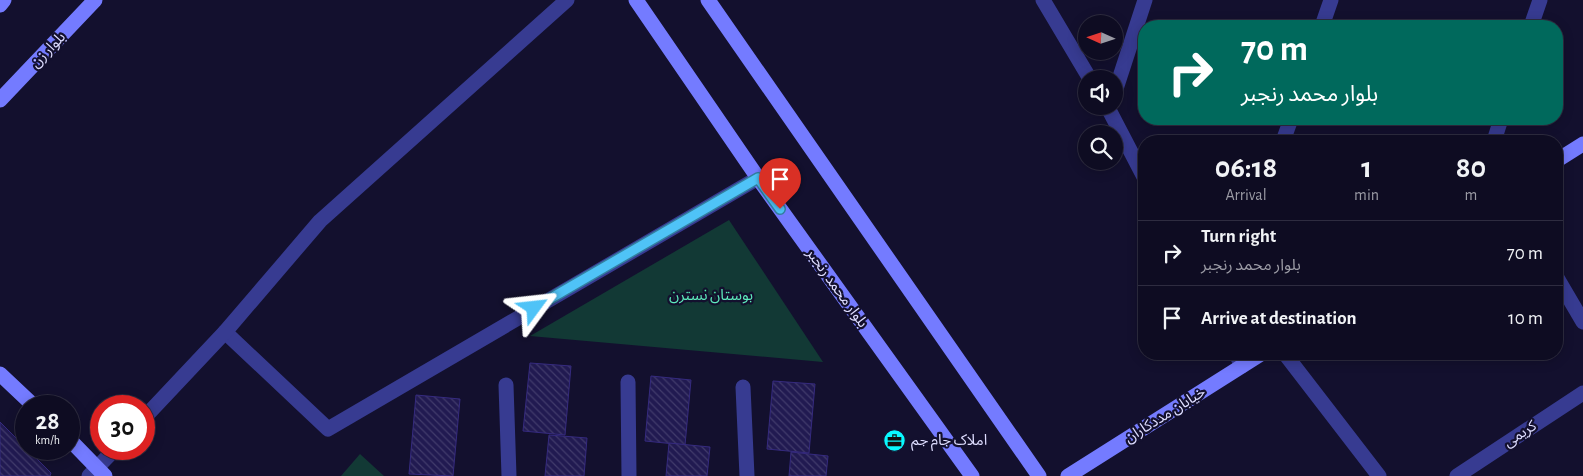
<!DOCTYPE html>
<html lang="en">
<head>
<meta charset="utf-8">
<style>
	body { margin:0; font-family:"Alegreya Sans","Noto Sans Arabic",sans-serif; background:#1c1a2f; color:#f1f3f6; height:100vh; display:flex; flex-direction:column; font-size:19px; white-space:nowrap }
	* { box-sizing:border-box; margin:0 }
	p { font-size:16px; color:#9b9ba5 }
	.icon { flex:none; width:28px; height:28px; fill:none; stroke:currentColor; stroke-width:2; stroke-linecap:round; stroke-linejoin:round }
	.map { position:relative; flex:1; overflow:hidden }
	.sheet { position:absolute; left:1138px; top:135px; width:425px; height:225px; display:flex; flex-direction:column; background:#0e0c22; border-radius:20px; box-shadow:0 2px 12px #0003,0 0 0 1px #2e2c40 }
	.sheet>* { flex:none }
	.banner { position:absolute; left:1138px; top:20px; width:425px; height:105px; border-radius:20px; box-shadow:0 2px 12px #0003,0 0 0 1px #2e2c40; background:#00695c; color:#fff; overflow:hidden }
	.needle { width:32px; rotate:273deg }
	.tools { position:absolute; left:1078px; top:15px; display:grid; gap:10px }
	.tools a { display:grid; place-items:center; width:45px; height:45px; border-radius:50%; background:#0e0c22; box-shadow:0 2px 12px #0003,0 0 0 1px #2e2c40; font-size:25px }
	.speed { position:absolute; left:15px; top:395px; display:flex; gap:10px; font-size:25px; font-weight:700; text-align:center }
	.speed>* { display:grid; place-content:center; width:65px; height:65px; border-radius:50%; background:#0e0c22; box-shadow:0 2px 12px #0003,0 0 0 1px #2e2c40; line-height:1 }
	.speed small { font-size:12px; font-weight:400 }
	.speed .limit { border:8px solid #d22; background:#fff; color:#111 }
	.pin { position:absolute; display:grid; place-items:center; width:42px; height:42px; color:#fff; margin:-51px -21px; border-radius:50% 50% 50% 0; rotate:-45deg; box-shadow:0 0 5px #0007 }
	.pin .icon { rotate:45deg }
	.me { position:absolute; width:55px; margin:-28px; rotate:60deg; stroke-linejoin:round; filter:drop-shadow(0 0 4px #0008) }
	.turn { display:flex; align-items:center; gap:18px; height:105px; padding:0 20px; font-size:22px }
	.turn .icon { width:65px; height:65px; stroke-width:2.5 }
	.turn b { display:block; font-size:35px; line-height:42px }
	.eta { display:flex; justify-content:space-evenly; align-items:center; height:85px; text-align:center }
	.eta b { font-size:30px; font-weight:700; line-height:35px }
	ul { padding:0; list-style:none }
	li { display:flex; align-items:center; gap:15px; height:65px; padding:0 20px; border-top:1px solid #2e2c40 }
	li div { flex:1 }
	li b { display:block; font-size:19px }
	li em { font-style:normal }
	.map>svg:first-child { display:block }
	.green { fill:#123935 }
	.building { fill:url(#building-back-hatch); stroke:#352a7f }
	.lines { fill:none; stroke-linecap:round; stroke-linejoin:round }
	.street { stroke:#373b91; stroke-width:15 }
	.secondary { stroke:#747bff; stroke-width:15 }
	.route-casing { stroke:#337fa1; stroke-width:12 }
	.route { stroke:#4fc3f7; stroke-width:9 }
	.labels { text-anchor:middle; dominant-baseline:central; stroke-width:4.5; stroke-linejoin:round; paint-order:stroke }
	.street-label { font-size:15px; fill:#deddff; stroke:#13102e }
	.park-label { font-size:15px; fill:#5eeabc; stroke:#13102e }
	.poi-label { font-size:15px; fill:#deddff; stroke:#13102e; text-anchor:start }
</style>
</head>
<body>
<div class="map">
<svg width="1583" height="476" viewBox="0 0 1583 476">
	<defs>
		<pattern id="building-back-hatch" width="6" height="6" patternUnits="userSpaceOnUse" patternTransform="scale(1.25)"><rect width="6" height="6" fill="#211a51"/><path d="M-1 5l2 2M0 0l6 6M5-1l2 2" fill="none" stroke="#413b6b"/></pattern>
	</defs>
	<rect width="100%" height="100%" fill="#13102e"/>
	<!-- green -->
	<g class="green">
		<polygon points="729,220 823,362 530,336"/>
		<polygon points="360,454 384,476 341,476"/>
	</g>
	<!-- building -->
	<g class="building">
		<polygon points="530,363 571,366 565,435 523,431"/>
		<polygon points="651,376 691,380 685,445 645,441"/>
		<polygon points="773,381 815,384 809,453 767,449"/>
		<polygon points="416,395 460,399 453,476 409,474"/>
		<polygon points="0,422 51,473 50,476 0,476"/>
		<polygon points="549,435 587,438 584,476 545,476"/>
		<polygon points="669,443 710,447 707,476 666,476"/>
		<polygon points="791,452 828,456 826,476 789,476"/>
	</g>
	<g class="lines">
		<!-- street -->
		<g class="street">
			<polyline points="1043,0 1090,79"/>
			<polyline points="1322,26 1331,0"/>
			<polyline points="1531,26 1540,0"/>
			<polyline points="1114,95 1145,0"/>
			<polyline points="1107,106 1144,177"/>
			<polyline points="1283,141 1291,119"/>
			<polyline points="1494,141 1501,119"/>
			<polyline points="1556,276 1583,322"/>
			<polyline points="225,332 328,429 758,178"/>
			<polyline points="1236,354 1242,366"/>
			<polyline points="1285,354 1379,476"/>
			<polyline points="628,382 629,476"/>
			<polyline points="506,385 509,476"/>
			<polyline points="743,387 747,476"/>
			<polyline points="144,418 225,332 320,221 567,0"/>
			<polyline points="89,476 115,449"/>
			<polyline points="1457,476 1583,393"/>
		</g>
		<!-- secondary -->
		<g class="secondary">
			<polyline points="636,0 758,178 972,476"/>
			<polyline points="708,0 1039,476"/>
			<polyline points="0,5 4,0"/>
			<polyline points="0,100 95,0"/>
			<polyline points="1556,161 1583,144"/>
			<polyline points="0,374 34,406"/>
			<polyline points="69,439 105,476"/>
			<polyline points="1068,476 1261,354"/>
		</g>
	</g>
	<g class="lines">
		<defs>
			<polyline id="route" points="534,308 758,178 780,209"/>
		</defs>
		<!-- route casing -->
		<use href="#route" class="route-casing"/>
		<!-- route -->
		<use href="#route" class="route"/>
	</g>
	<!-- icons -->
	<defs>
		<symbol id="office-disc" viewBox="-11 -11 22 22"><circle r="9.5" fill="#09f9ff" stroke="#13102e"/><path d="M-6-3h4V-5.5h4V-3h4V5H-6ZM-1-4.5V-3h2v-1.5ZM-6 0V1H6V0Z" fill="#111"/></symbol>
	</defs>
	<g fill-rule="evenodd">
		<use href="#office-disc" x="882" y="428" width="25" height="25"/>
	</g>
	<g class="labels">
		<!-- street labels -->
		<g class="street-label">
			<text transform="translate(48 50) rotate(-46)">بلوار زن</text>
			<text transform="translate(837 288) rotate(54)">بلوار محمد رنجبر</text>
			<text transform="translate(1165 415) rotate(-32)">خیابان مددکاران</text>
			<text transform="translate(1520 434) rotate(-33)">کریمی</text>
		</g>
		<!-- park labels -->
		<g class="park-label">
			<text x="711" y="295">بوستان نسترن</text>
		</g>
		<!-- poi labels -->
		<g class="poi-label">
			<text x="911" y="440">املاک جام جم</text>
		</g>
	</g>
</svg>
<div class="tools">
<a><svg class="needle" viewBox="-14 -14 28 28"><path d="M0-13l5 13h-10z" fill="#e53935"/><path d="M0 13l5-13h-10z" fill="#9b9ba5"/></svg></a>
<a><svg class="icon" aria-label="sound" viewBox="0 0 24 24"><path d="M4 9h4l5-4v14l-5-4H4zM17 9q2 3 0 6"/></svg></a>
<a><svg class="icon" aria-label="search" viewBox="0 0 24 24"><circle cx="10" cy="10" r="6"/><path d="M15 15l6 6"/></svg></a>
</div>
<div class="speed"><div>28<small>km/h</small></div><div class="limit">30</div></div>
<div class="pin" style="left:780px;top:209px;background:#d93025"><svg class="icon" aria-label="arrive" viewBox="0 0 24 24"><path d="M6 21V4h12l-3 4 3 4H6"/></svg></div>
<svg class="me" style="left:534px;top:308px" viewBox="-20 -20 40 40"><path d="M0-17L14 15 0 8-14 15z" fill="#4fc3f7" stroke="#fff" stroke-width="4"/></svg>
<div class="banner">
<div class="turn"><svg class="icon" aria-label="right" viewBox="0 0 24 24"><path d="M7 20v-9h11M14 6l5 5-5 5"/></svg><div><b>70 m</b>بلوار محمد رنجبر</div></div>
</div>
<section class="sheet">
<div class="eta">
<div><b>06:18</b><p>Arrival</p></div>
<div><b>1</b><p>min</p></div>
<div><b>80</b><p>m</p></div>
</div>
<ul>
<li><svg class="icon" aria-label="right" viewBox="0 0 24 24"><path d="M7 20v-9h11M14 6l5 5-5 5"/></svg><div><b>Turn right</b><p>بلوار محمد رنجبر</p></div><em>70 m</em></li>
<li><svg class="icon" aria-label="arrive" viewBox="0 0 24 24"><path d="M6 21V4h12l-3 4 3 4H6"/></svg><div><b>Arrive at destination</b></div><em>10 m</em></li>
</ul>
</section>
</div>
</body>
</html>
